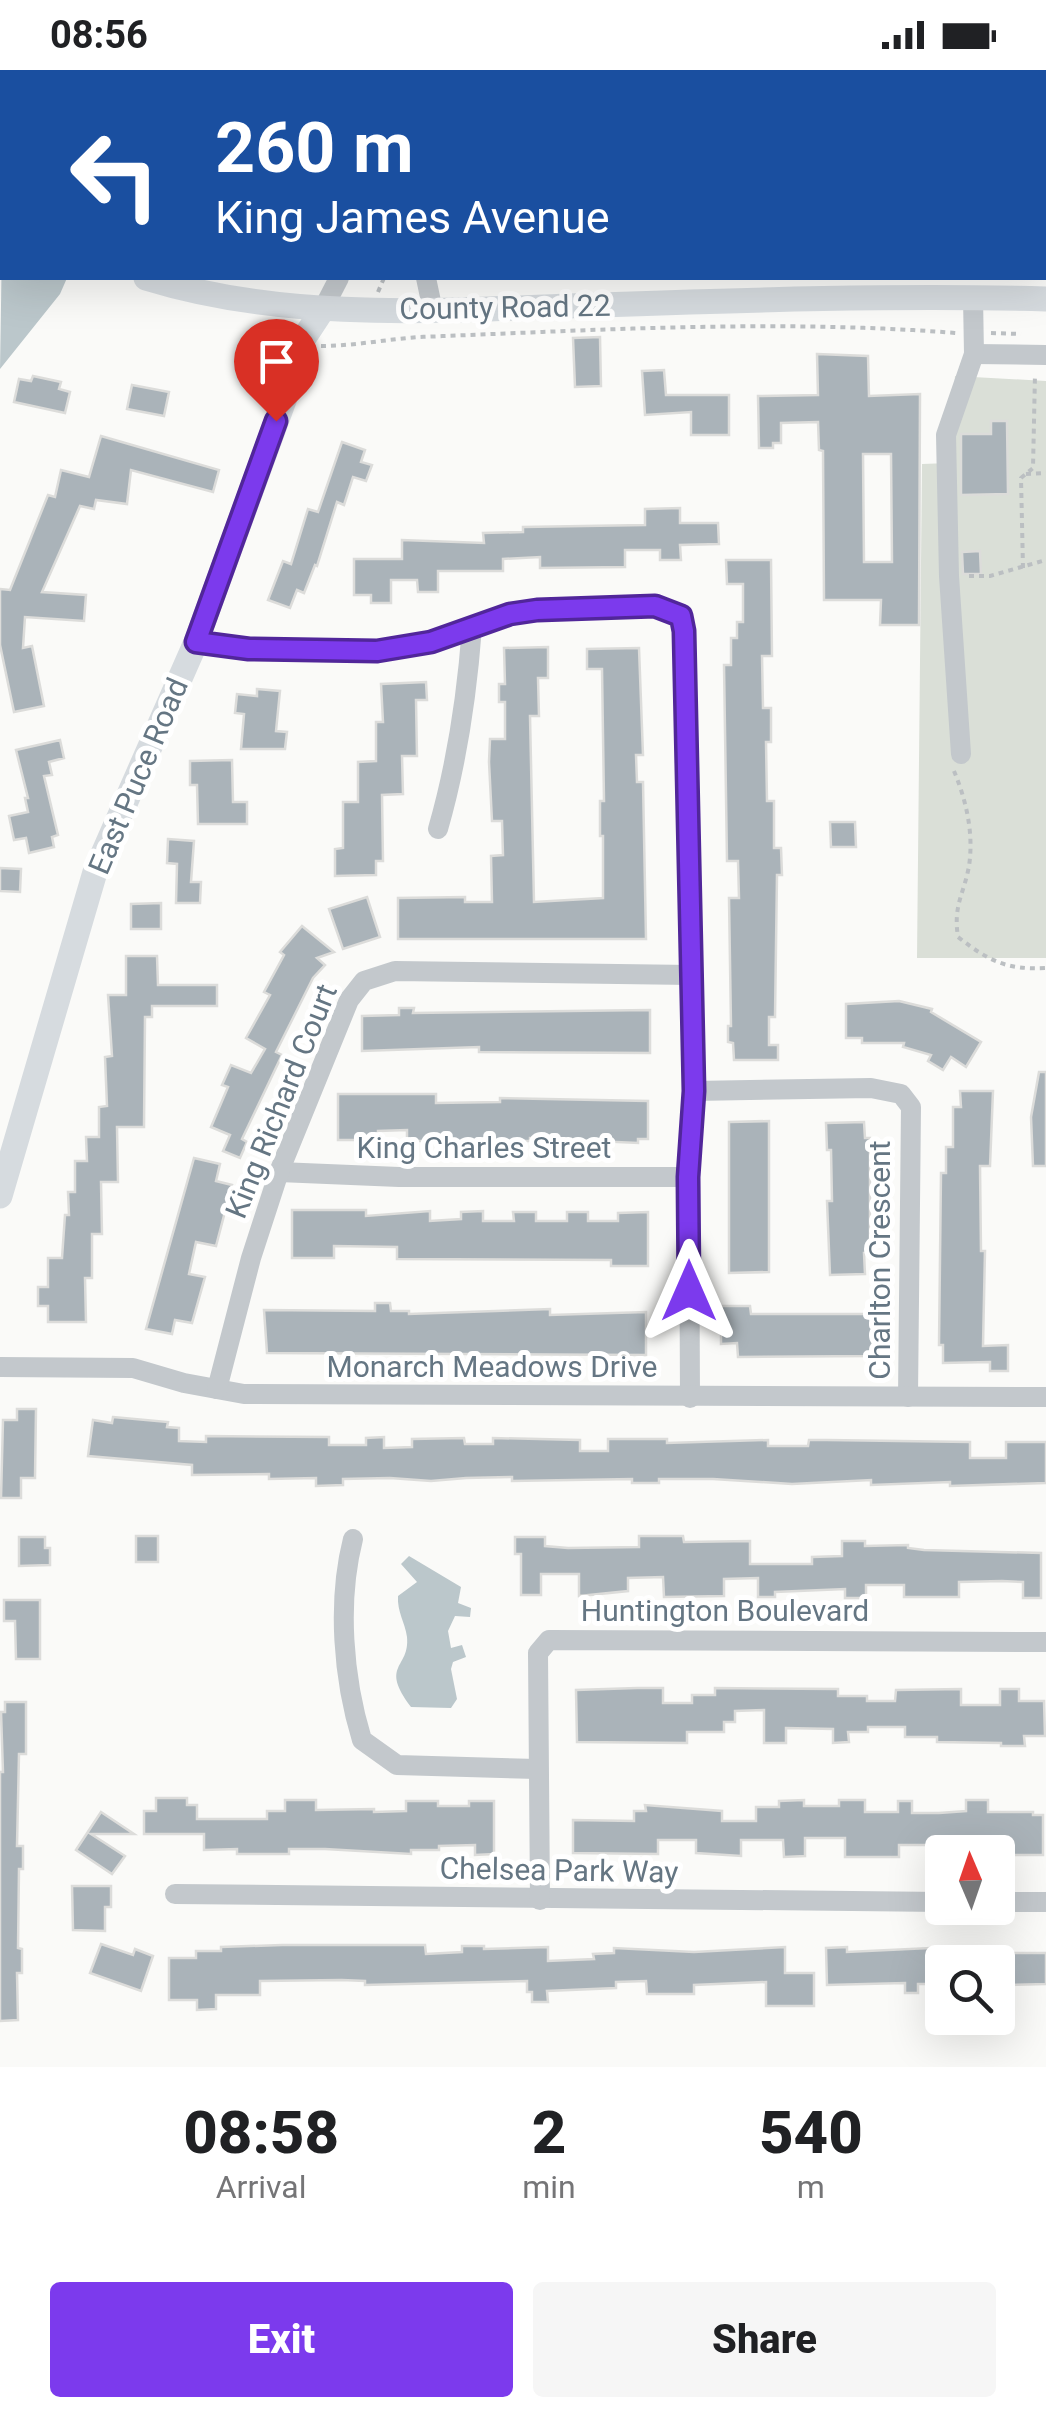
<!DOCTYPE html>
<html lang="en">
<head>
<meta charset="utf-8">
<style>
	body { margin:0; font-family:Roboto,sans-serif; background:#f6f6f6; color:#202124; height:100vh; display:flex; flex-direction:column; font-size:38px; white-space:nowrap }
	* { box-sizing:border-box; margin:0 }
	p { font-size:32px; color:#757577 }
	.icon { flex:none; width:55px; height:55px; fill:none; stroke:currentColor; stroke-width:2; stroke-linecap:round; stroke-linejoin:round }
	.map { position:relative; height:1997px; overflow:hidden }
	.sheet { display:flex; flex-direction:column; background:#fff; flex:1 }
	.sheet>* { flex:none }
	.hud { position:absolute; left:0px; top:0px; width:1048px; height:210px; box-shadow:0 10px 40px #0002; background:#1a4fa0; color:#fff; overflow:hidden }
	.needle { width:65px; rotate:358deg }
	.tools { position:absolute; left:925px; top:1765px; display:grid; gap:20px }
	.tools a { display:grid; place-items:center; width:90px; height:90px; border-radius:10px; background:#fff; box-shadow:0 10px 40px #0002; font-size:50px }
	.pin { position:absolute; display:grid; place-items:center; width:85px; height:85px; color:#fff; margin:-102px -42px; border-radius:50% 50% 50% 0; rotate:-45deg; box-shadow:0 0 10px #0007 }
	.pin .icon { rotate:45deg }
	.me { position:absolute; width:110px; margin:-55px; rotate:0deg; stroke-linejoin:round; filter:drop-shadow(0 0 8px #0008) }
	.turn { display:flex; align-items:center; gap:35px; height:210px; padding:0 50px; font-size:45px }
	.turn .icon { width:130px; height:130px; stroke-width:2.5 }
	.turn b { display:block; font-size:70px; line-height:85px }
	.eta { display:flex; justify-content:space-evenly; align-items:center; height:170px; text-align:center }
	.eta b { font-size:60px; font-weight:800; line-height:70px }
	.action { display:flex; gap:20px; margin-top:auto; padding:20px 50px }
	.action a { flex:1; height:115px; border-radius:10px; background:#7c3aed; color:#fff; font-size:40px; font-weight:800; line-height:115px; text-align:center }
	.action a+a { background:#f6f6f6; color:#202124 }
	.status { display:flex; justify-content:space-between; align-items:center; height:70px; padding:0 50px; background:#fff; direction:ltr }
	.status svg { height:28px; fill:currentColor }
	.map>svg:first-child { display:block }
	.green { fill:#dadfd7 }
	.water { fill:#bbc7cb }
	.building { fill:#aab3b9; stroke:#dcdcda; stroke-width:2.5; fill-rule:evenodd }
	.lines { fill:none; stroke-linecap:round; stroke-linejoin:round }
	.path { stroke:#bbbfc2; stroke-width:4; stroke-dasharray:5 5; stroke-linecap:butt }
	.minor { stroke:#c3c8cc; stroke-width:20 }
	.major { stroke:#d6dbdf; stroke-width:25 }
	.route-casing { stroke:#51269a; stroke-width:25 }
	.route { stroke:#7c3aed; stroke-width:18 }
	.labels { text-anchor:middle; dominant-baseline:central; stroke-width:10; stroke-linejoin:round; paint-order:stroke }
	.street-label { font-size:30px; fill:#657683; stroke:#fff }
</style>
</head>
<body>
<div class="status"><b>08:56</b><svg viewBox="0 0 49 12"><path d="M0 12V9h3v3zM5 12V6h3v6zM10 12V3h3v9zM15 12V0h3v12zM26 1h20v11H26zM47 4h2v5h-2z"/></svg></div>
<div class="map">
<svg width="1046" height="1997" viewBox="0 0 1046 1997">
	<rect width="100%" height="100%" fill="#fafaf8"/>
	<!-- green -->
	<polygon class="green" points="955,306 1046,311 1046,888 917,888 922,394 949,393"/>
	<!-- water -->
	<g class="water">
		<polygon points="2,172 2,208 67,208 60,224 0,299"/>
		<path d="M409,1486L461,1517L458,1533L471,1538L470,1547L455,1546L448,1561L451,1578L462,1575L466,1587L453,1592L451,1599L457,1629L451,1638L411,1637C379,1594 410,1599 407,1567C405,1552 397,1542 398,1526L417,1512L401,1494Z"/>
	</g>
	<!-- building -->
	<g class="building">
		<polygon points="600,267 601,316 575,317 573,268"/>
		<path d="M817,284L868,286L869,326L920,324L919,555H880L881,530H824L823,381L819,380L818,352L781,353V373H773V378H759L758,326L818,325ZM863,384H891L892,492H864Z"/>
		<polygon points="664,300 666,325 729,325 729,365 691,365 691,342 645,345 642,301"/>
		<polygon points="33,306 61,312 59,319 70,322 65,343 14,332 19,309 31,311"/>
		<polygon points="132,315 169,322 164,346 127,339"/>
		<polygon points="991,351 1007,351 1008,424 961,425 961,364 991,364"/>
		<polygon points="101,366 219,400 213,422 131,400 127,434 96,430 94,439 80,436 42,522 86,525 84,551 25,547 23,578 32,576 44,636 14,642 0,575 0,519 10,520 48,425 55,427 61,400 89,407"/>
		<polygon points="342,372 365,380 361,392 372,395 366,411 353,407 344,435 337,432 317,496 315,495 304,523 297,520 290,538 268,530 283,491 291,494 308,439 318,442"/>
		<polygon points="680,438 680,453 718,453 719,474 680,475 681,490 660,490 660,480 625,480 625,497 540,498 540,487 503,489 503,501 438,501 438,522 418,522 417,510 391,510 391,533 371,533 371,525 354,525 354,489 402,489 402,470 484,473 483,463 523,462 523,457 645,455 645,439"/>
		<polygon points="980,481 981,504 963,504 962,482"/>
		<polygon points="726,490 771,490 772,586 762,586 763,638 771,638 771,672 766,672 767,731 774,731 774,778 781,778 782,805 777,805 775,947 769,947 769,975 778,975 778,990 734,990 733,973 728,972 728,956 731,956 729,828 739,828 738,791 727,791 724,595 731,595 731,568 737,568 737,552 743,552 743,514 727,514"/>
		<polygon points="548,577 548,608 538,608 539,646 530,646 534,832 603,828 603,766 600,766 600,731 604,731 602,599 587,599 587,579 639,578 643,685 636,685 637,712 643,712 646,869 398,869 398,828 465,827 465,832 492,832 491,786 503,785 502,751 492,751 489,692 490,669 505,669 505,632 499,632 499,614 505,614 504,578"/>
		<polygon points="426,612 427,630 416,630 417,686 402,686 403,724 382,725 383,791 376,791 376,805 335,806 335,779 343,778 343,732 358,732 358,692 376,691 376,652 383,652 381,614"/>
		<polygon points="257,619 280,621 276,661 287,662 285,679 241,679 244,644 235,643 237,624 257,626"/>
		<polygon points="60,670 64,688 49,692 52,705 44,706 58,765 52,767 54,777 29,783 26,768 14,770 9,746 28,742 25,728 28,728 16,680"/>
		<polygon points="232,690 233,732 247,732 247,754 198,754 197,715 190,715 190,691"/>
		<polygon points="830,752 855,752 856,777 831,777"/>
		<polygon points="168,769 194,771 191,812 201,812 200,833 176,833 177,794 167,793"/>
		<polygon points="0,798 21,799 20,822 0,821"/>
		<polygon points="367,827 380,867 343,879 329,839"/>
		<polygon points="161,833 161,859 131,859 131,834"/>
		<polygon points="302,856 334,882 317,888 325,895 313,908 276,982 282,985 242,1069 247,1072 240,1088 223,1081 230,1065 211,1057 228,1017 222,1015 231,995 251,1003 265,979 246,968 270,925 264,922 284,885 280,882"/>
		<polygon points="126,886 157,886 158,915 217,915 217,936 152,936 152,947 145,947 144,1057 117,1057 118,1112 101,1112 102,1164 92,1164 92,1208 85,1208 86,1252 48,1252 48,1236 38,1236 38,1217 48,1217 48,1188 62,1188 65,1145 69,1145 68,1122 75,1122 75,1091 87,1091 86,1067 99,1067 99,1037 107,1036 105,987 112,986 108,925 126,925"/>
		<polygon points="899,931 932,939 931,942 981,972 966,997 951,987 943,1000 928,991 931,985 903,977 904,973 862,973 862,968 846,968 846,934"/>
		<polygon points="399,938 414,938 413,943 650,940 650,983 479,982 479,977 362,981 362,946 399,945"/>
		<polygon points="1039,1002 1046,1002 1046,1096 1033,1096 1031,1047"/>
		<polygon points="960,1021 993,1021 990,1096 980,1096 981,1181 985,1181 983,1276 1008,1275 1008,1301 990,1301 990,1292 943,1293 943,1275 939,1275 941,1103 946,1103 946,1077 953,1077 953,1037 961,1037"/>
		<polygon points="338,1024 436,1024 436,1033 500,1032 500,1028 648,1031 648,1069 638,1069 638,1073 530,1068 530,1071 407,1071 407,1060 378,1061 378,1070 338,1070"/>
		<polygon points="769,1051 769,1202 729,1203 729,1052"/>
		<polygon points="864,1052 865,1068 870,1068 870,1183 864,1183 865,1204 830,1205 827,1131 832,1131 831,1080 827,1080 826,1053"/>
		<polygon points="194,1088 220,1094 216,1111 232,1115 216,1176 196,1172 189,1204 205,1207 192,1253 175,1250 172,1264 146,1259"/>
		<polygon points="292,1140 366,1140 366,1146 430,1141 430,1151 461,1149 461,1142 483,1141 483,1151 514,1151 513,1142 536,1142 536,1151 567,1151 567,1142 588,1142 588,1151 618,1151 618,1143 648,1142 648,1196 611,1196 611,1190 397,1189 397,1177 334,1176 334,1188 292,1188"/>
		<polygon points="375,1233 390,1233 391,1241 409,1241 409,1244 550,1239 550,1245 646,1242 646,1285 267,1283 264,1240 375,1241"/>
		<polygon points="721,1236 750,1236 751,1244 873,1244 873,1286 738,1287 737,1273 721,1274"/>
		<polygon points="17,1339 36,1339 35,1408 21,1408 21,1428 1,1428 3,1350 17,1350"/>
		<polygon points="113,1347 168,1352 167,1357 179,1358 179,1371 206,1372 206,1366 329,1367 329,1375 366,1375 366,1368 384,1367 384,1378 412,1377 412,1369 464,1368 465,1374 493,1374 493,1368 580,1370 580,1381 608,1381 608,1369 667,1369 667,1373 768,1370 768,1376 808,1376 809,1370 827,1370 970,1372 970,1388 1006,1388 1006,1372 1046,1372 1046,1413 950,1416 950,1412 871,1415 871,1410 792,1414 713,1409 659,1409 659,1413 632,1413 632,1409 512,1411 512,1407 466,1408 431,1411 390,1408 343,1409 343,1415 316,1416 316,1408 269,1409 269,1404 192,1405 192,1395 88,1386 93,1350 112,1353"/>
		<rect x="136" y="1466" width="22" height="26"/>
		<polygon points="639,1466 683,1466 684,1472 750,1471 750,1494 812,1494 812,1487 842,1486 842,1471 865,1471 865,1476 908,1475 908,1478 924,1480 1041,1483 1041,1528 1023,1528 1023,1512 1002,1511 959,1512 959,1527 904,1527 904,1515 866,1515 866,1528 845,1528 845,1519 775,1522 775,1527 758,1527 758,1508 724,1509 724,1526 664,1527 663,1507 628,1508 628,1521 579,1526 579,1504 541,1504 541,1525 521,1525 521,1484 515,1484 515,1467 545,1467 545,1476 568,1478 639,1477"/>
		<polygon points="19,1467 45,1467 45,1478 50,1478 50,1495 19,1496"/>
		<polygon points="4,1530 40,1530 40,1589 16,1589 15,1551 4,1551"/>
		<polygon points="637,1618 663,1618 663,1633 692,1633 692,1625 715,1625 715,1618 838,1619 838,1626 867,1626 867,1631 895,1631 896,1620 961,1619 961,1635 1000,1635 1000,1619 1019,1619 1019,1631 1044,1631 1045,1666 1024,1666 1025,1676 1001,1676 1001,1673 937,1672 937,1667 905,1667 905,1657 868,1657 868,1662 848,1662 849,1672 833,1673 833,1659 786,1658 786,1673 764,1673 764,1640 735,1641 735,1652 724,1652 724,1662 687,1662 687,1673 577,1672 576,1620"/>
		<polygon points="5,1632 26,1632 26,1684 19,1684 17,1776 23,1776 23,1799 19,1799 18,1878 22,1879 22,1903 17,1903 18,1950 0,1951 0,1702 3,1702 1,1642 5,1642"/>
		<polygon points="156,1728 187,1728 187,1735 197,1735 197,1749 267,1749 267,1741 285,1741 285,1730 316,1730 316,1740 374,1739 374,1742 406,1741 406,1731 438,1731 438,1736 469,1736 469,1731 494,1731 494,1784 475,1785 475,1775 439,1776 439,1780 411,1780 411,1784 325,1779 289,1779 289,1784 237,1784 237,1779 204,1780 204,1764 144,1764 144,1741 156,1741"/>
		<polygon points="804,1730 804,1736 839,1736 839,1730 865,1730 865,1742 898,1742 898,1731 912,1731 912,1743 939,1743 966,1741 966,1730 988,1730 988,1742 1033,1742 1033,1745 1043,1745 1043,1785 998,1785 996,1777 962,1777 962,1782 934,1782 934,1775 899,1775 899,1787 845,1787 845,1768 805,1768 805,1786 784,1787 783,1770 741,1770 741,1786 696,1783 696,1770 658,1770 658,1784 573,1783 573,1750 634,1751 634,1741 646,1741 645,1735 722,1741 722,1751 756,1751 756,1737 779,1737 779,1731"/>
		<polygon points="101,1742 134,1764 91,1764 125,1786 112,1804 76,1780"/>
		<polygon points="72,1816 111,1816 111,1837 105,1837 105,1861 73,1860"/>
		<polygon points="101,1874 133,1885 135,1879 153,1886 141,1921 90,1903"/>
		<polygon points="282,1875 425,1875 426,1884 462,1882 462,1876 484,1876 484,1879 548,1877 548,1891 594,1889 593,1884 614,1883 614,1878 694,1882 785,1877 785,1903 814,1903 814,1936 766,1936 766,1912 694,1915 694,1924 647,1924 646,1911 616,1912 616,1918 547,1921 548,1932 532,1932 532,1922 527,1922 527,1911 365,1915 365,1911 342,1910 260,1911 260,1925 216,1925 216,1939 197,1940 197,1930 169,1930 169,1888 196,1888 196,1881 221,1881 221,1877"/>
		<polygon points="847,1877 847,1882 930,1878 930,1914 918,1914 918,1923 905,1923 905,1913 827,1915 826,1878"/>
		<rect x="974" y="1878" width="22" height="14"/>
		<polygon points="1002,1883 1046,1883 1046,1914 1003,1915"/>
	</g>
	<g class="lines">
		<!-- path -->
		<g class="path">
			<polyline points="0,122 2,124"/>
			<polyline points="276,208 308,208"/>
			<polyline points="378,222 384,208"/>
			<polyline points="277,253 263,276 282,276"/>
			<polyline points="991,263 1021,264"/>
			<path d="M321,276C354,276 388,269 420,267C599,260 778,249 956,263"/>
			<polyline points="1026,404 1046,403"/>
			<polyline points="1023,498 1021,408 1033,398 1035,304"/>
			<polyline points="969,506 990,506 1046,490"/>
			<path d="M954,701C966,730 974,763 969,796C964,824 953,835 958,867C989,891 1006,900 1046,898"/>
		</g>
		<!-- minor -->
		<g class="minor">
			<polyline points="413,2 414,0"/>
			<polyline points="426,208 433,241"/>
			<polyline points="323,239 339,208"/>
			<polyline points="974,284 1046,285"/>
			<polyline points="196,572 249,579 377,581 431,572 510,545 537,540 655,537 681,546 684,561 694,1021 689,1107 690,1328"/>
			<polyline points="961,684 949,506 946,365 974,284 973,227"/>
			<path d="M438,759C457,693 467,625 472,557"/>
			<polyline points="694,1021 871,1018 901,1024 911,1037 908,1327"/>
			<polyline points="279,1102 399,1107 689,1107"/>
			<polyline points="0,1297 133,1298 184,1313 244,1324 1046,1327"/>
			<polyline points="217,1319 251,1188 279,1102 349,930 364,911 395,901 691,905"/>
			<path d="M353,1469C337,1532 343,1608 362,1670L397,1695L537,1699"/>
			<polyline points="175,1824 942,1832"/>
			<polyline points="540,1830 538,1583 549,1570 1046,1572"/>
			<polyline points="998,1832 1046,1832"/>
		</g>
		<!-- major -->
		<g class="major">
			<polyline points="0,155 2,156"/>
			<path d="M146,208C292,253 448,240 598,235C748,230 897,225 1046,229"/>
			<polyline points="0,1126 95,802 196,572 290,314 302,271 323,239"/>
		</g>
	</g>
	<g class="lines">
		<defs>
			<polyline id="route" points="276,351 196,572 249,579 377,581 431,572 510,544 537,540 655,536 681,546 684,561 694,1021 688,1107 689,1221"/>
		</defs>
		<!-- route casing -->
		<use href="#route" class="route-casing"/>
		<!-- route -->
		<use href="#route" class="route"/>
	</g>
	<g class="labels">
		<!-- street labels -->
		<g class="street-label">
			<text transform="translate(505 237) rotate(-1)">County Road 22</text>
			<text transform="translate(138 706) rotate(-67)">East Puce Road</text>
			<text transform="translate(281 1031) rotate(-68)">King Richard Court</text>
			<text x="484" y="1077">King Charles Street</text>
			<text transform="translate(879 1190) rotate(-90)">Charlton Crescent</text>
			<text x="492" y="1296">Monarch Meadows Drive</text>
			<text x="725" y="1540">Huntington Boulevard</text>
			<text transform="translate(559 1800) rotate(1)">Chelsea Park Way</text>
		</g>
	</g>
</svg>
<div class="tools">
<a><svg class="needle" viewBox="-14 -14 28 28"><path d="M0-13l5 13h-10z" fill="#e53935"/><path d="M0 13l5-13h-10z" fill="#757577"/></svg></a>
<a><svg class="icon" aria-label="search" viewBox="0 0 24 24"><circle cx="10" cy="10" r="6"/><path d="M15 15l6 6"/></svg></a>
</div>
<div class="pin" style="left:276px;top:351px;background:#d93025"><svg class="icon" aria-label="arrive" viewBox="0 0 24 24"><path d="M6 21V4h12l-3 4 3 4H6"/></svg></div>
<svg class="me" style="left:689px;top:1221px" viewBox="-20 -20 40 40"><path d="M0-17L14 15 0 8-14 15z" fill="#7c3aed" stroke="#fff" stroke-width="4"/></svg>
<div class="hud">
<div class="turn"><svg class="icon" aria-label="left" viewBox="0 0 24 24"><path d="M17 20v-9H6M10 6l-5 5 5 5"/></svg><div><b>260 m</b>King James Avenue</div></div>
</div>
</div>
<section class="sheet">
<div class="eta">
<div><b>08:58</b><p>Arrival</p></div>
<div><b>2</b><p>min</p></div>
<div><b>540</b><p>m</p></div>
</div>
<div class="action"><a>Exit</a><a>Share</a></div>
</section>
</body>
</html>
